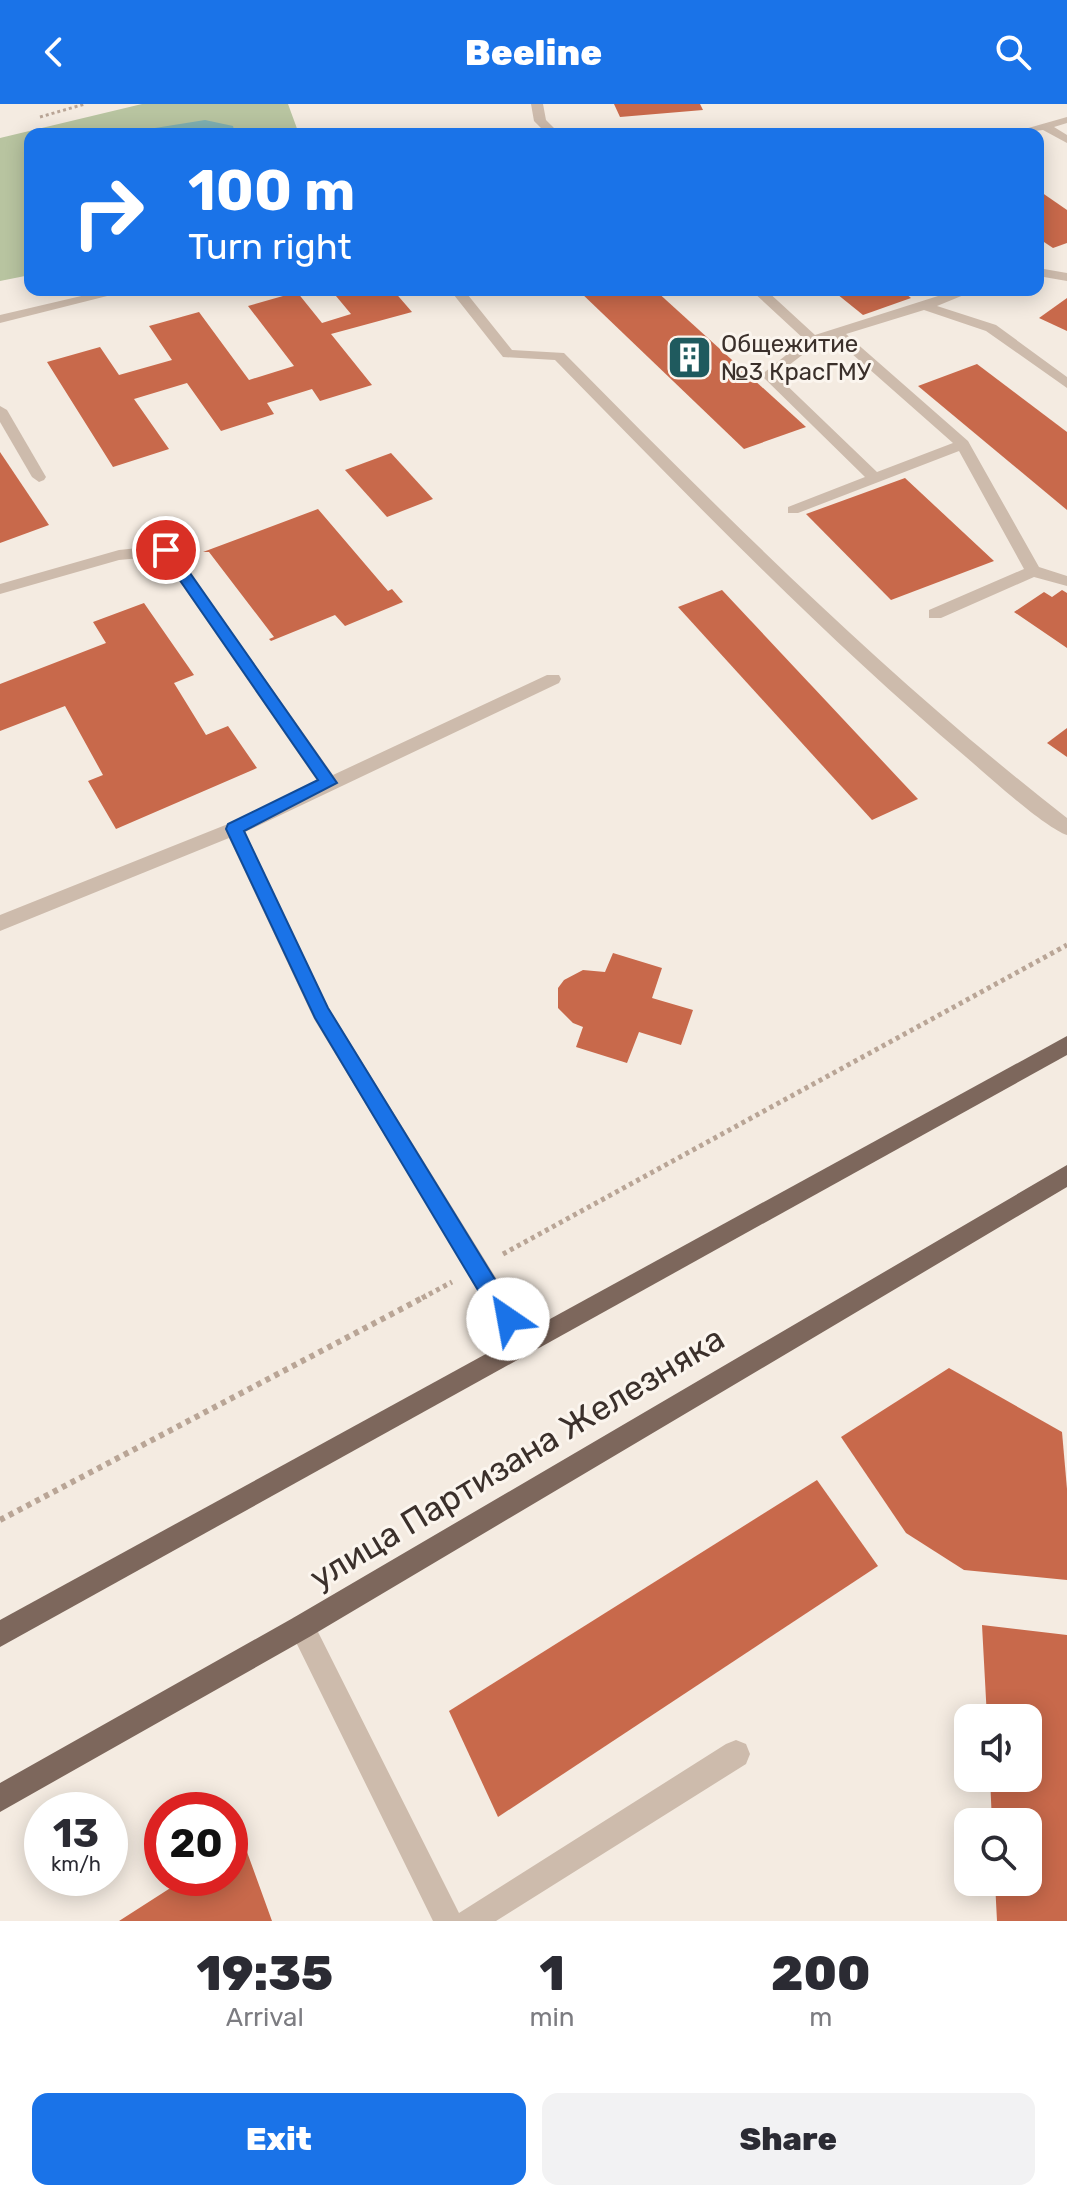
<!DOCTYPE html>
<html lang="en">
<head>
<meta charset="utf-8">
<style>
	body { margin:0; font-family:Rubik,sans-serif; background:#f2f2f3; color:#2b2b33; height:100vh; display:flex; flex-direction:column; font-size:30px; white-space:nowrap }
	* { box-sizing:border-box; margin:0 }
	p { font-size:26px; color:#7c7c81 }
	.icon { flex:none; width:44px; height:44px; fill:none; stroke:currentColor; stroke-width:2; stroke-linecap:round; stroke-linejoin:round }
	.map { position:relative; height:1817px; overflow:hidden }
	.side { display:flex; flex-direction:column; background:#fff; flex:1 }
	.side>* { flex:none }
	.guide { position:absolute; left:24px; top:24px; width:1020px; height:168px; border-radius:16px; box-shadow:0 4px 20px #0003; background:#1a73e8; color:#fff; overflow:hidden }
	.tools { position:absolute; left:954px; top:1600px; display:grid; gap:16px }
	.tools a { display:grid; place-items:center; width:88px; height:88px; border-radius:16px; background:#fff; box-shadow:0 4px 20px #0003; font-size:40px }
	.speed { position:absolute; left:24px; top:1688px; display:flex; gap:16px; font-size:40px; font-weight:700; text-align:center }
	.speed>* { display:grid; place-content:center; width:104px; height:104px; border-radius:50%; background:#fff; box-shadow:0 4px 20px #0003; line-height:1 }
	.speed small { font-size:20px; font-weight:400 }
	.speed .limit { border:12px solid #d22; background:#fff; color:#111 }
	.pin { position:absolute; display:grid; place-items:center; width:68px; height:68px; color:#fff; margin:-34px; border:4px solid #fff; border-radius:50%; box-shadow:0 2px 8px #0007 }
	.me { position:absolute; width:88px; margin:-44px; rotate:327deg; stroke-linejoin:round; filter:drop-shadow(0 0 6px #0008) }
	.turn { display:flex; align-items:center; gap:28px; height:168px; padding:0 32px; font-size:36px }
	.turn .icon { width:104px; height:104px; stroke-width:2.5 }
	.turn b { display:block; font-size:56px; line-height:68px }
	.eta { display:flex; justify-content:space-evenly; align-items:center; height:136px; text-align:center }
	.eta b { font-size:48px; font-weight:800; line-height:56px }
	.cta { display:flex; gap:16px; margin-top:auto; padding:16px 32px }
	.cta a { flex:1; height:92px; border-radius:16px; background:#1a73e8; color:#fff; font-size:32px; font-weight:800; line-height:92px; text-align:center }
	.cta a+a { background:#f2f2f3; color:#2b2b33 }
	header { display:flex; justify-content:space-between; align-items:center; height:104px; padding:0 32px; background:#1a73e8; color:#fff; font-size:36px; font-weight:800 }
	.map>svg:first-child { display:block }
	.green { fill:#b8c4a0 }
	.water { fill:#7fb0b2 }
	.building { fill:#c8694b }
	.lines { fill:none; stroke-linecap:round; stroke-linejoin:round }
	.path-far2 { stroke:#b9a596; stroke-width:3; stroke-dasharray:3 3; stroke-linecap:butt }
	.path-far1 { stroke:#b9a596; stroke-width:5; stroke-dasharray:4 4; stroke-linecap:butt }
	.path { stroke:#b9a596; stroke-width:6; stroke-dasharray:5 5; stroke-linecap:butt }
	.lane { fill:#cdbbac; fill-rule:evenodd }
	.primary { fill:#7d675c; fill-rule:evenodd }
	.route { fill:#1a73e8; stroke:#114b97; stroke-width:2 }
	.labels { text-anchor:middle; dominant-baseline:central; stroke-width:6; stroke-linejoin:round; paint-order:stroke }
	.far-poi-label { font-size:24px; fill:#3b302b; stroke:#fbf5ee; text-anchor:start }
	.near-street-label { font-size:34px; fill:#3b302b; stroke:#fbf5ee }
</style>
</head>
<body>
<header><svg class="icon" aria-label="back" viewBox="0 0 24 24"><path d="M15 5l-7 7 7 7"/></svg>Beeline<svg class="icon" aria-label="search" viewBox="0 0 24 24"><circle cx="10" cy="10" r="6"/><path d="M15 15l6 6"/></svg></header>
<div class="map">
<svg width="1067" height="1817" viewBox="0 0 1067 1817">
	<rect width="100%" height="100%" fill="#f4ebe1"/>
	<!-- green -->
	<polygon class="green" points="142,0 288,0 299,30 30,30 30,171 0,177 0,34"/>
	<!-- water -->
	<polygon class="water" points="205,16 233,22 235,30 139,30 155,24"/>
	<!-- building -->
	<g class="building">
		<polygon points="614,0 700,0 703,6 620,13"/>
		<polygon points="1038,86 1067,106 1067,139 1053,144 1038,134"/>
		<polygon points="331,186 393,186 412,208 331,230 372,281 320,297 312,285 267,299 274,310 221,327 187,279 134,295 169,345 113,363 47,258 100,243 119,271 172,256 149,222 199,208 249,276 294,262 248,202 297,188 322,219 351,210"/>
		<polygon points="578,186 655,186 806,323 744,345"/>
		<polygon points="832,186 901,186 911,194 863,211"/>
		<polygon points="1067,194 1067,227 1039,214"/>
		<polygon points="977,260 1067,328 1067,406 918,282"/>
		<polygon points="0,348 49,421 0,439"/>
		<polygon points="391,349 433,395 387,413 345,366"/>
		<polygon points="905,374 994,457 891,496 806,410"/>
		<polygon points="318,405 388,487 392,485 403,498 345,522 335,511 271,537 269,535 274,533 209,448 203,448"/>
		<polygon points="722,486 918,695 872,716 678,503"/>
		<polygon points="1062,486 1067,489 1067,544 1014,508 1044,488 1052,493"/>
		<polygon points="144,499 194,571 174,579 206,631 228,622 257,664 116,725 88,677 103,671 65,602 0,627 0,580 106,539 93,518"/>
		<polygon points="1067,624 1067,653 1047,639"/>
		<polygon points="613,849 662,864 652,894 693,906 681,941 639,928 627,959 576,943 583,923 573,919 558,904 558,884 564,876 583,866 605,868"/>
		<polygon points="949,1264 1062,1328 1067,1385 1067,1476 964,1466 906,1429 841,1333"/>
		<polygon points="817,1376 878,1462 498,1713 449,1607"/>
		<polygon points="982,1521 1067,1531 1067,1817 997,1817 995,1778 1028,1778 1028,1718 992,1718 990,1674 1028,1674 1028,1614 987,1614"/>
		<polygon points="243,1737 272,1817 119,1817 186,1774 230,1774 230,1746"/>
	</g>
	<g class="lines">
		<!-- path-far2 -->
		<polyline class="path-far2" points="40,13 85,0"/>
		<!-- path-far1 -->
		<g class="path-far1">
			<polyline points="503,1150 1067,841"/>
			<polyline points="422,1194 452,1178"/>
		</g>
		<!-- path -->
		<polyline class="path" points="0,1416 426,1192"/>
		<!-- lane -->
		<g class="lane">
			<polygon points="531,0 543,0 546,16 560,30 547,30 534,17"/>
			<polygon points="1067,13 1067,19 1054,23 1067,31 1067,39 1043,26 1007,30"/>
			<polygon points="1038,164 1067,169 1067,177 1038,172"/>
			<polygon points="107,186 131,186 0,219 0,211"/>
			<path d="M450,186H464L512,246L564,249C725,412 886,573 1067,714V731C1045,724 987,671 966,653C821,530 688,392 555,256L503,253Z"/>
			<path d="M751,186H766L815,231L957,186H976L937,202L996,221L1067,273V284L986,227L924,206L846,230L968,337L1039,463L1067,472V482L1034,473L941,514H929V506L1024,465L959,347L798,409H788V403L865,373L761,271L805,236ZM834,234L953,339L877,368L776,271L818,239Z"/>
			<polygon points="0,302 7,306 46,373 44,376 39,378 32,373 0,318"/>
			<polygon points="166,441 171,442 333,671 547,571 559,571 561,575 559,579 245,728 328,903 532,1232 536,1240 532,1248 524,1251 516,1248 314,915 229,734 0,827 0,811 228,720 318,678 162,452 119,456 0,490 0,480 119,446"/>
			<polygon points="302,1510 311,1514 459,1809 726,1640 736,1636 746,1640 750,1650 746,1660 496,1817 433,1817 293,1532 289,1523 293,1514"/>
		</g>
		<!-- primary -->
		<g class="primary">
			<polygon points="1067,932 1067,951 0,1543 0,1516"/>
			<polygon points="1067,1061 1067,1083 311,1532 0,1708 0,1679 293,1514"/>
		</g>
	</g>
	<!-- route -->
	<polygon class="route" points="166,441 171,442 337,679 244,727 328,904 515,1208 518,1215 515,1223 508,1226 500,1223 315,914 226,725 228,720 318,676 161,449 159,446"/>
	<!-- icons -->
	<defs>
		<symbol id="building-square" viewBox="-11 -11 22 22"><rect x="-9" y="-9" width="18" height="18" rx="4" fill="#1f5a5e" stroke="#fbf5ee"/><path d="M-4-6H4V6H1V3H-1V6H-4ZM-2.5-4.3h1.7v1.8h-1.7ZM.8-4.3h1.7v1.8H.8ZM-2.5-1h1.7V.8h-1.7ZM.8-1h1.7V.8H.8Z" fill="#fff"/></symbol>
	</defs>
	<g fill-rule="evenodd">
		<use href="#building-square" x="664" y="228" width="51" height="51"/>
	</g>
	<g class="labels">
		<!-- far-poi labels -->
		<g class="far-poi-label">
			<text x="721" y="240">Общежитие<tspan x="721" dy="28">№3 КрасГМУ</tspan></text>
		</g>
		<!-- near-street labels -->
		<g class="near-street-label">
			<text transform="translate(517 1354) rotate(-31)">улица Партизана Железняка</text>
		</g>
	</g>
</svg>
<div class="tools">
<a><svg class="icon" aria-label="sound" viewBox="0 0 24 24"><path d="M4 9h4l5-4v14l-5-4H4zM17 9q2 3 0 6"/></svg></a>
<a><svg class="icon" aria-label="search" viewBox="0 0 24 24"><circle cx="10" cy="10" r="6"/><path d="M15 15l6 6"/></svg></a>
</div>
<div class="speed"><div>13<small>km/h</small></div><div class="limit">20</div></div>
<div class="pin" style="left:166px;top:446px;background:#d93025"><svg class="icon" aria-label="arrive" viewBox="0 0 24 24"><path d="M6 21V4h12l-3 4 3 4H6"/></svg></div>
<svg class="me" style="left:508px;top:1215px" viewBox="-20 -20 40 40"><circle r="19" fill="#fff"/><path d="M0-13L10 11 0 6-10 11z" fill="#1a73e8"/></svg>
<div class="guide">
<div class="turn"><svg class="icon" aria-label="right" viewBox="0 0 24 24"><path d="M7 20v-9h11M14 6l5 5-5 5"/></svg><div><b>100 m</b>Turn right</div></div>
</div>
</div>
<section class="side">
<div class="eta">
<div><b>19:35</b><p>Arrival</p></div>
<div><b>1</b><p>min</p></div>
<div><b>200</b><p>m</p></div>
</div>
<div class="cta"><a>Exit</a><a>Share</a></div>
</section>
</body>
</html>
